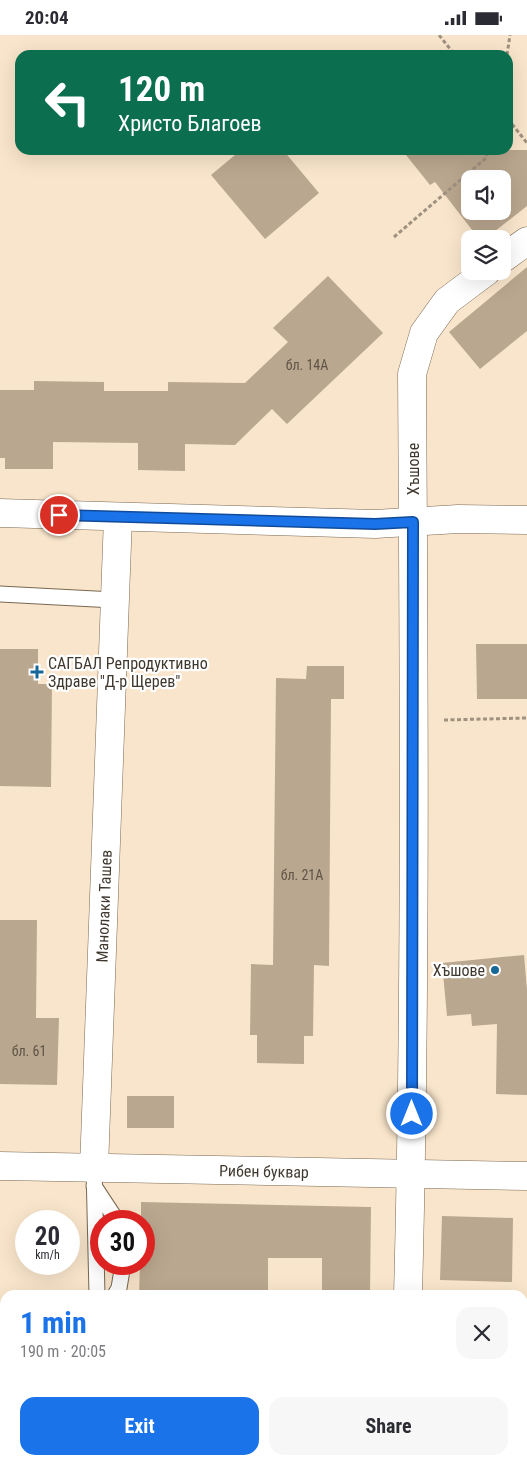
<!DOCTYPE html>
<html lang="en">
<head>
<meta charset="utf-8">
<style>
	body { margin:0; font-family:"Roboto Condensed",sans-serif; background:#f7f7f7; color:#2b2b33; height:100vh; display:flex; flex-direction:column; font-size:19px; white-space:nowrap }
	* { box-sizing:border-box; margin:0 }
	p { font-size:16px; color:#7c7c81 }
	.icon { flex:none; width:28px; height:28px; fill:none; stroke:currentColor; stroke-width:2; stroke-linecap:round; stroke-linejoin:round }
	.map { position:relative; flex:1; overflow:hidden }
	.sheet { position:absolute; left:0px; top:1255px; width:528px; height:175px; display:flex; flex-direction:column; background:#fff; border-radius:15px 15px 0 0; box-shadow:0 5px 20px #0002 }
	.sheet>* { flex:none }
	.guide { position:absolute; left:15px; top:15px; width:498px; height:105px; border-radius:15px; box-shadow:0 5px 20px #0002; background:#0b6e4f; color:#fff; overflow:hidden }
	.buttons { position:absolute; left:461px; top:135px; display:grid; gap:10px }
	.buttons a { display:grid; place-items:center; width:50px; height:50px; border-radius:10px; background:#fff; box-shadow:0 5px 20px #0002; font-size:25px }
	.speed { position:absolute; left:15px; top:1175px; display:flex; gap:10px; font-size:25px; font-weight:700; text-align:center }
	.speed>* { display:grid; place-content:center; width:65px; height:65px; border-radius:50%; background:#fff; box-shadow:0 5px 20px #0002; line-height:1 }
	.speed small { font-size:12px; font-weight:400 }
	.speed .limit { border:8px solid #d22; background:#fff; color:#111 }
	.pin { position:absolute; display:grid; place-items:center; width:42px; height:42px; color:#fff; margin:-21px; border:2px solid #fff; border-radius:50%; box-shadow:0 1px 5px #0007 }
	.me { position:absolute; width:55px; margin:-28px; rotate:0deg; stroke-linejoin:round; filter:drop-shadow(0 0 4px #0008) }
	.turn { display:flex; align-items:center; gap:18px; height:105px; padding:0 20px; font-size:22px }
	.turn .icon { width:65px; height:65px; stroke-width:2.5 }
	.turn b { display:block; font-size:35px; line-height:42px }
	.round { display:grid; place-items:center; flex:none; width:52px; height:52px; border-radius:15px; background:#f7f7f7 }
	.head { display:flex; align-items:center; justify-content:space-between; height:85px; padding:0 20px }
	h1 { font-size:30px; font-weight:700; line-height:38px; color:#1a73e8 }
	.primary-button { display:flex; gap:10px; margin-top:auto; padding:10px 20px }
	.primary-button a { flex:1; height:58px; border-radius:15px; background:#1a73e8; color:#fff; font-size:20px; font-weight:700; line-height:58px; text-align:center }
	.primary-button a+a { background:#f7f7f7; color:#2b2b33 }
	.status { display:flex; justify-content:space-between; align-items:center; height:35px; padding:0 25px; background:#fff; direction:ltr }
	.status svg { height:14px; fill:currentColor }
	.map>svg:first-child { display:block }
	.green { fill:#d3b081 }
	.building { fill:#baa78f; fill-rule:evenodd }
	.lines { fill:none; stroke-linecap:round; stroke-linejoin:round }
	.service-casing { stroke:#796851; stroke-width:17 }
	.minor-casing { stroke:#796851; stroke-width:29 }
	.path { stroke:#9f917f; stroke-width:3; stroke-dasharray:4 2.5; stroke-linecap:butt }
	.service { stroke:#fff; stroke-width:15 }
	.minor { stroke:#fff; stroke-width:28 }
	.route-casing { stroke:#114b97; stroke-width:12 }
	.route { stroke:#1a73e8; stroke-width:9 }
	.poi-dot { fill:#186799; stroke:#fff; stroke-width:2 }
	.labels { text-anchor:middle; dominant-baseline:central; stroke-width:4.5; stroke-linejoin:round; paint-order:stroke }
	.number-label { font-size:14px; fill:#5e5446 }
	.street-label { font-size:16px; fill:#40382e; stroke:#fff }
	.poi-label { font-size:16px; fill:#40382e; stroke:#fff; text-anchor:start }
</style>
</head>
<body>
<div class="status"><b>20:04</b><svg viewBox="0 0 49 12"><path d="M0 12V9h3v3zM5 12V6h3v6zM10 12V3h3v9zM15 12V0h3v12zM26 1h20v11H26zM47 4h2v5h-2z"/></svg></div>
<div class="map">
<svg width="527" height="1430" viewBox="0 0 527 1430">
	<rect width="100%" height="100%" fill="#f9e5cb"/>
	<!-- green -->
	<rect class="green" x="523" y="1344" width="4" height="72"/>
	<!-- building -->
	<g class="building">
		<polygon points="241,115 283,115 319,158 265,204 211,140"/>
		<path d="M402,115H527V171L485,204H479L435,147L430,150ZM470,144H502V176H470Z"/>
		<polygon points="527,232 527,296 480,334 449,297"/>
		<polygon points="328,241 383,298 287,389 272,374 235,410 185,409 185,436 138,435 138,408 53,407 53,434 5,434 5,423 0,423 0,355 34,355 34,346 104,347 104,356 168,356 168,347 245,348 288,307 273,293"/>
		<polygon points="476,609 527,609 527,664 477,664"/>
		<polygon points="0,614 38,614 38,649 52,649 51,752 0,751"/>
		<polygon points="307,631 344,631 344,664 331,664 329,931 314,930 313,1001 304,1001 304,1029 257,1028 257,1000 250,1000 251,929 273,930 276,643 306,644"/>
		<polygon points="0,885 37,885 36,983 59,983 57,1050 0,1049"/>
		<polygon points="524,920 527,955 527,1060 496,1059 497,989 472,991 471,979 447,981 442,928"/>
		<rect x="127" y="1061" width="47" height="32"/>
		<polygon points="141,1167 371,1172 370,1260 322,1260 322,1223 268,1223 268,1260 139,1260 140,1229 144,1229 144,1186 141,1186"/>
		<polygon points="442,1181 513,1183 512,1247 440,1245"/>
	</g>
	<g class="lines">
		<defs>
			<g id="service">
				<polyline points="0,559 114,565"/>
				<polyline points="94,1133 97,1260"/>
				<polyline points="94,1151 117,1186"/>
				<polyline points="115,1260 119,1253 123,1229"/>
			</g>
			<g id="minor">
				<polyline points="502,224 527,206"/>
				<polyline points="0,478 375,489 458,484 527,485"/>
				<path id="s1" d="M0,1131L527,1141"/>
				<path id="s2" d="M94,1133L118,482"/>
				<path d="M408,1260C416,953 414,646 412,339L424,298L447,266L487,236"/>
				<polyline points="404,1430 404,1425"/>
			</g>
		</defs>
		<!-- service casing -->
		<use href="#service" class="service-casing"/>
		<!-- minor casing -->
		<use href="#minor" class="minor-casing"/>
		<!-- path -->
		<g class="path">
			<polyline points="439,0 455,20"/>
			<polyline points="507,20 510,0"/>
			<polyline points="508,84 527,108"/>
			<polyline points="394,202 486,123 488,115"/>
			<polyline points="444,685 527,683"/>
		</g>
		<!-- service -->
		<use href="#service" class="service"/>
		<!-- minor -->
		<use href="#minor" class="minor"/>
	</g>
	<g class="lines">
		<defs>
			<polyline id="route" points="59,480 375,489 413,487 412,1079"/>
		</defs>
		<!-- route casing -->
		<use href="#route" class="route-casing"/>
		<!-- route -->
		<use href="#route" class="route"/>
	</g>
	<!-- markers -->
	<g class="poi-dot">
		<path d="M34.5 629.5h5v5h5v5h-5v5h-5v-5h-5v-5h5z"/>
		<circle cx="495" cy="935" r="5"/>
	</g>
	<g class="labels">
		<!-- number labels -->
		<g class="number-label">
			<text x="307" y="330">бл. 14А</text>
			<text x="302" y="840">бл. 21А</text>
			<text x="29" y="1016">бл. 61</text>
		</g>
		<!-- street labels -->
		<g class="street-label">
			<text transform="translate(413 434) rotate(-90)">Хъшове</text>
			<text stroke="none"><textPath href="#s2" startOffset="262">Манолаки Ташев</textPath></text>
			<text stroke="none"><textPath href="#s1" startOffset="264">Рибен буквар</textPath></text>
		</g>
		<!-- poi labels -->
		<g class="poi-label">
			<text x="48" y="628">САГБАЛ Репродуктивно<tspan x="48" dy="18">Здраве "Д-р Щерев"</tspan></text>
			<text x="485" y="935" text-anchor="end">Хъшове</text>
		</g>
	</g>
</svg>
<div class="buttons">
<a><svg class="icon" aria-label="sound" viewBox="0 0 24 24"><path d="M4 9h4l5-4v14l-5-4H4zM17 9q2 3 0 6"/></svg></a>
<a><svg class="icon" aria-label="layers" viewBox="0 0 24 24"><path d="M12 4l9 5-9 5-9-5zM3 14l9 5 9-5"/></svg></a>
</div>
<div class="speed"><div>20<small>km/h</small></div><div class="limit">30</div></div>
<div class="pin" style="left:59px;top:480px;background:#d93025"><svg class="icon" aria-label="arrive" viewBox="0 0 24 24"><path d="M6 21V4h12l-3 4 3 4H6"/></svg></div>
<svg class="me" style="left:412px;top:1079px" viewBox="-20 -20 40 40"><circle r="17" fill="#1a73e8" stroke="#fff" stroke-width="3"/><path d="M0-11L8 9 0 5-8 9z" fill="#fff"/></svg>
<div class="guide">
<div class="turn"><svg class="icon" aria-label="left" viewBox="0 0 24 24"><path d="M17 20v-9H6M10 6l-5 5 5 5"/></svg><div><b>120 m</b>Христо Благоев</div></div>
</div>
<section class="sheet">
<div class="head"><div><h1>1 min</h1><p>190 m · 20:05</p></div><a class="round"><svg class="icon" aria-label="close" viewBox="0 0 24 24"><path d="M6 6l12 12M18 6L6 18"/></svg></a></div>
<div class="primary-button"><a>Exit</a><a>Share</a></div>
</section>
</div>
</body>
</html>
